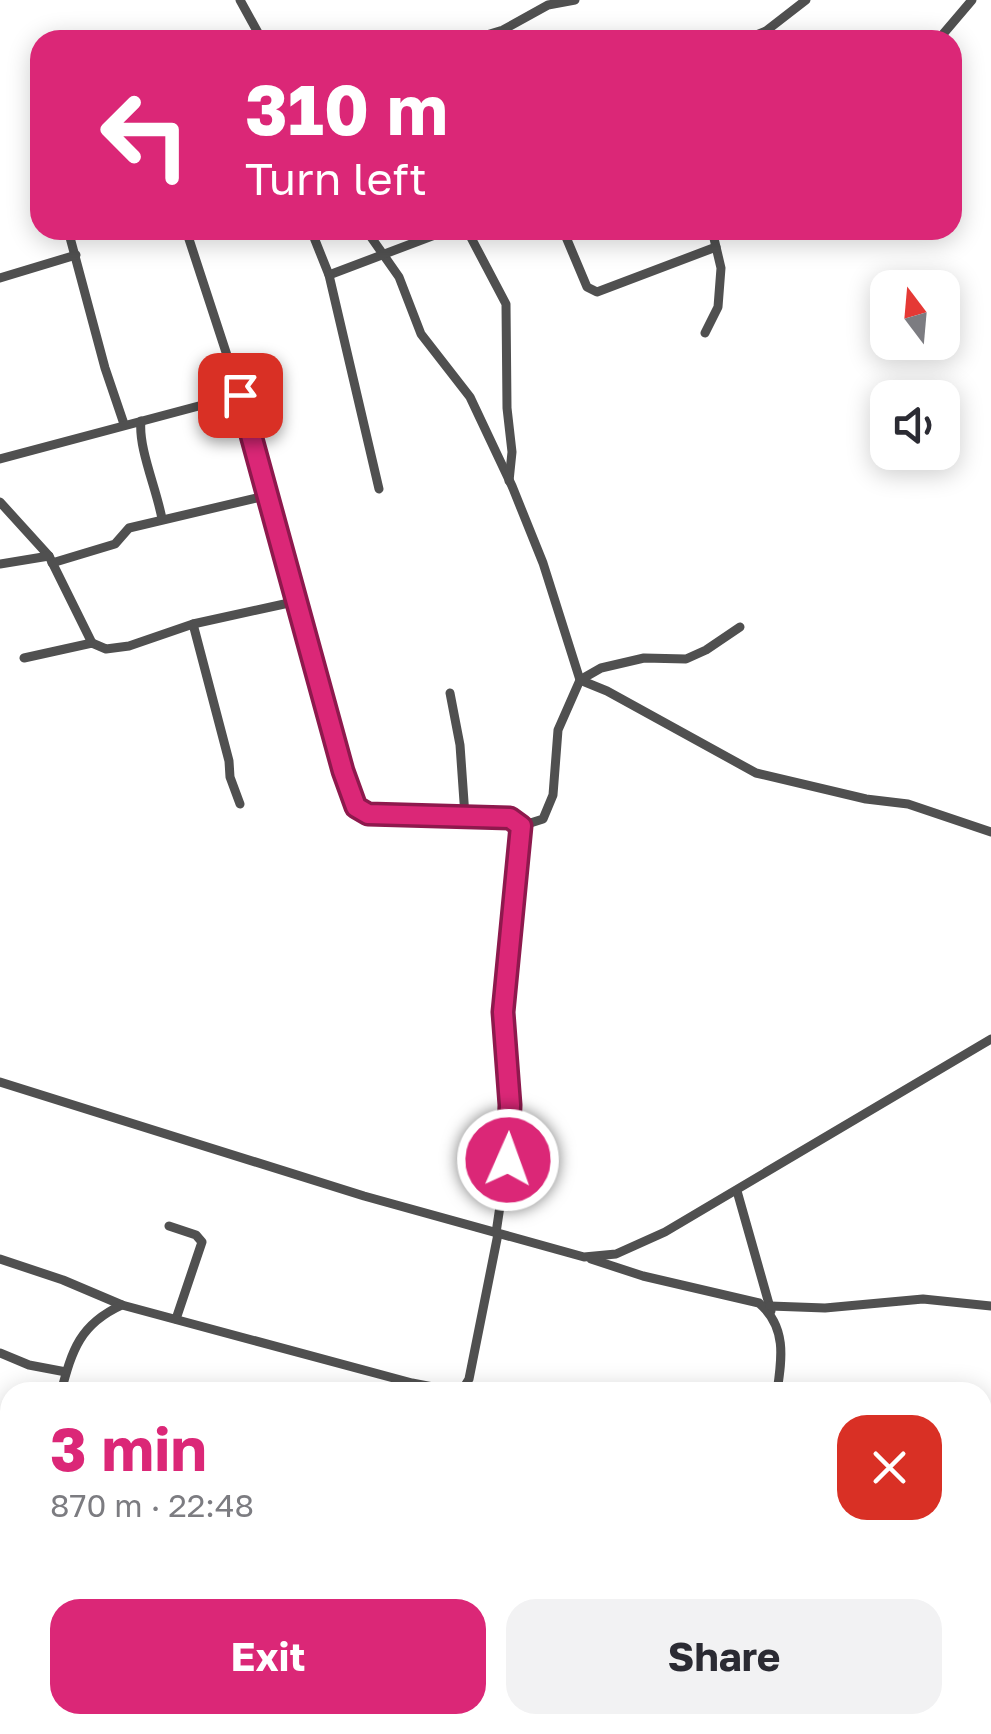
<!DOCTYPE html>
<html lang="en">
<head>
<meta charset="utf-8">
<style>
	body { margin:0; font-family:"Golos Text",sans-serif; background:#f2f2f3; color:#2b2b33; height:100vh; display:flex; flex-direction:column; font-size:38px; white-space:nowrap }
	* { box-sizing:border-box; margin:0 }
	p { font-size:32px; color:#7c7c81 }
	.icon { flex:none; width:55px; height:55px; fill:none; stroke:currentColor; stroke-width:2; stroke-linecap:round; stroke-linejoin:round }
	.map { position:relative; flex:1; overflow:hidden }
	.panel { position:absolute; left:0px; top:1382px; width:992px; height:352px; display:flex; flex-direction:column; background:#fff; border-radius:30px 30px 0 0; box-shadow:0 5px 25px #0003 }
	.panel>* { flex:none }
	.hud { position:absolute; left:30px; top:30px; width:932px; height:210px; border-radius:30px; box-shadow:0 5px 25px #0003; background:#db2777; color:#fff; overflow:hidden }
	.needle { width:65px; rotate:344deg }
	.fabs { position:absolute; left:870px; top:270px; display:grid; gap:20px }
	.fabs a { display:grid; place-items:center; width:90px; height:90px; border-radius:20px; background:#fff; box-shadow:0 5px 25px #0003; font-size:50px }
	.pin { position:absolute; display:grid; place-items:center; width:85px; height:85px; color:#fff; margin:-42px; border-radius:20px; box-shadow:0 5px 15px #0006 }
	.me { position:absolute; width:110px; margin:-55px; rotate:2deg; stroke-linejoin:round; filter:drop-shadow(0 0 8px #0008) }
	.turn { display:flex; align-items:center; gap:35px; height:210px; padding:0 50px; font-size:45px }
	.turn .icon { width:130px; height:130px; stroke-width:2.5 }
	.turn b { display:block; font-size:70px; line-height:85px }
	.round { display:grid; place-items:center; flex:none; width:105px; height:105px; border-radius:30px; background:#f2f2f3 }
	.overview { display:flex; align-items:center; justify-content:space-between; height:170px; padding:0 50px }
	h1 { font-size:60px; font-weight:700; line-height:75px; color:#db2777 }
	.primary-button { display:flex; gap:20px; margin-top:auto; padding:20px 50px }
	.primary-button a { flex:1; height:115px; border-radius:30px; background:#db2777; color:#fff; font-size:40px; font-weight:700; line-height:115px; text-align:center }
	.primary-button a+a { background:#f2f2f3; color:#2b2b33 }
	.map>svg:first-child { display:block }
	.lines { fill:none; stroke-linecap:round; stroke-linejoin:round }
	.minor { stroke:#505050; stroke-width:9 }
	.route-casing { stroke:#8e194d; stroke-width:25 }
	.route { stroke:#db2777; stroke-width:18 }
</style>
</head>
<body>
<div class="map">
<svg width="991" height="1734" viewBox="0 0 991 1734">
	<rect width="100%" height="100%" fill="#fff"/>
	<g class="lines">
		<!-- minor -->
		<g class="minor">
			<polyline points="240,0 262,40"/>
			<polyline points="382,40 404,40"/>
			<polyline points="470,40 503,30 548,5 575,0"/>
			<polyline points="744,40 766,31 806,0"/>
			<polyline points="938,40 972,0"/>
			<polyline points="68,230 105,368 124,424"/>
			<polyline points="186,230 240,395 343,771 356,807 368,814 511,818 521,826 503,1012 510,1139 496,1233"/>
			<polyline points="311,230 329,275 379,489"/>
			<polyline points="366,230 399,277 421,334 470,397 512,486 543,563 580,680 607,691 756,773 866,799 908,804 991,832"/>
			<polyline points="467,230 506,304 507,408 512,452 509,481"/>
			<polyline points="563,230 587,287 597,292 716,247"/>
			<polyline points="329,275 448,230"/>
			<polyline points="0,278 76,255"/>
			<polyline points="705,333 718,307 721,268 712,230"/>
			<path d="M141,421C138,448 157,490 162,519"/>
			<polyline points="0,459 240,395"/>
			<polyline points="0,502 49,556 92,643"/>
			<polyline points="52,563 115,544 129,528 269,495"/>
			<polyline points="0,564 49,556"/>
			<polyline points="193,624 229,761 230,777 240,804"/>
			<polyline points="24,658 92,643 106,649 129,646 193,624 298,601"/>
			<polyline points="450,693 460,745 465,816"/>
			<polyline points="521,826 543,819 553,795 558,730 580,680 601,668 644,658 686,659 706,650 740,627"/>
			<polyline points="0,1082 364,1196 584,1257 616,1254 665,1232 991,1039"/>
			<polyline points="737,1191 771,1311"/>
			<polyline points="169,1226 196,1235 202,1242 176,1319"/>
			<polyline points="0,1259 63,1280 122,1305 412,1383 459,1392"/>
			<path d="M591,1259L643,1276L759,1303C787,1327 782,1358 777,1392"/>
			<polyline points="770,1306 825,1308 923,1299 991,1306"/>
			<polyline points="0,1353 29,1365 66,1372"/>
			<path d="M61,1392C72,1350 80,1324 122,1305"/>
			<polyline points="461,1392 469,1379 498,1234"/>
			<polyline points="414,1725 419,1734"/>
			<polyline points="611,1725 611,1734"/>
			<polyline points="729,1725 736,1734"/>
			<polyline points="37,1734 38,1725"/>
			<polyline points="479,1734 513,1725"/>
			<polyline points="531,1734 585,1725"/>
		</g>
	</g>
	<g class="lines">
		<defs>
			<polyline id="route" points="240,395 343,771 356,807 368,814 510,818 521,826 503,1012 510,1105 508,1160"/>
		</defs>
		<!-- route casing -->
		<use href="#route" class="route-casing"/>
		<!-- route -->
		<use href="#route" class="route"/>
	</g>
</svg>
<div class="fabs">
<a><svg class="needle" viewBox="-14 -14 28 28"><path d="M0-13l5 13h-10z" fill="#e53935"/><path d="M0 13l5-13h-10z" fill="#7c7c81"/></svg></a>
<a><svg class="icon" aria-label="sound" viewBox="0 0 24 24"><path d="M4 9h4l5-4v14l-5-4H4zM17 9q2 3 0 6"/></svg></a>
</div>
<div class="pin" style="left:240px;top:395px;background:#d93025"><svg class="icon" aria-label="arrive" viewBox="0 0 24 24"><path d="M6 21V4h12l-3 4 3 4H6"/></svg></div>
<svg class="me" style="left:508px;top:1160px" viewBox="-20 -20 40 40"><circle r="17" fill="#db2777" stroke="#fff" stroke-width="3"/><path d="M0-11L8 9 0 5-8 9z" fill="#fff"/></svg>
<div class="hud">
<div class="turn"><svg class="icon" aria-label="left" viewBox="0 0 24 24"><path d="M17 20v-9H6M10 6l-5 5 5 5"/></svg><div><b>310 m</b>Turn left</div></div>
</div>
<section class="panel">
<div class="overview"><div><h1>3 min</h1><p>870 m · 22:48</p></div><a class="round" style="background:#d93025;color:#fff"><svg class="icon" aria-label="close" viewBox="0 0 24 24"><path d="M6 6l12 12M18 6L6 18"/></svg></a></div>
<div class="primary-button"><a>Exit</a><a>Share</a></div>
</section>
</div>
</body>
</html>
